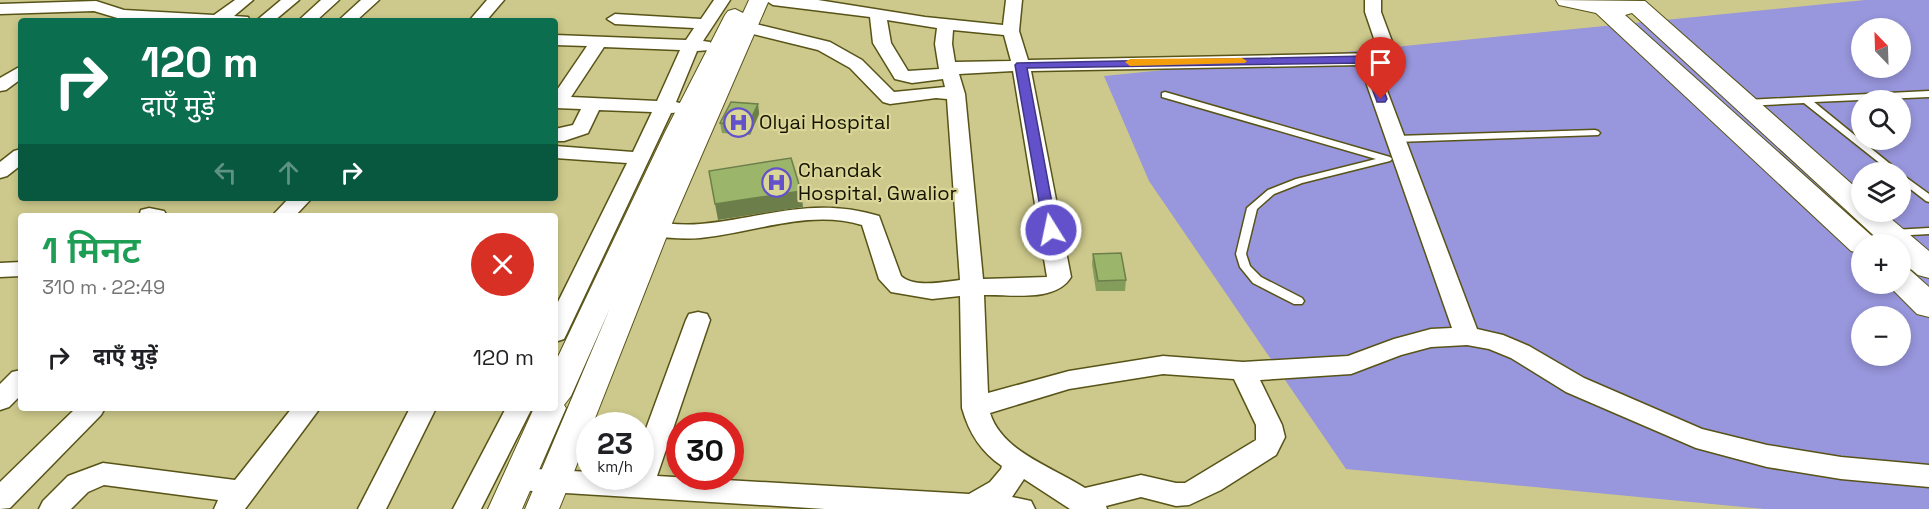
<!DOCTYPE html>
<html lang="hi">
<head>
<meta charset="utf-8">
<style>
	body { margin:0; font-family:"Space Grotesk","Noto Sans Devanagari",sans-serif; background:#f2f2f2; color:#202124; height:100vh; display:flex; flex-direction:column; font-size:22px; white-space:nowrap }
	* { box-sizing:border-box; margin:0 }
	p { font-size:20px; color:#757577 }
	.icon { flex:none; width:33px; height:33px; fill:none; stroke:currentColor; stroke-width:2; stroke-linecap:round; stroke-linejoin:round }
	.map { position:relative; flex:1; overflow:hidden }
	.panel { position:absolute; left:18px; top:213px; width:540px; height:198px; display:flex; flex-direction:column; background:#fff; border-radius:6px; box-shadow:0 3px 9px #0003 }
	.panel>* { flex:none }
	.top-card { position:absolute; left:18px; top:18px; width:540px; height:183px; border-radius:6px; box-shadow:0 3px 9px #0003; background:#0b6e4f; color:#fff; overflow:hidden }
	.needle { width:39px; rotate:337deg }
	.buttons { position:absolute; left:1851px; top:18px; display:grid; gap:12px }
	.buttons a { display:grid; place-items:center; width:60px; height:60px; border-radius:50%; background:#fff; box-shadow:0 3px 9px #0003; font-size:30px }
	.speed { position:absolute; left:576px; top:412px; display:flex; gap:12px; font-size:30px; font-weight:700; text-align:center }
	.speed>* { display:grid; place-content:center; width:78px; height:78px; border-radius:50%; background:#fff; box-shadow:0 3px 9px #0003; line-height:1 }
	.speed small { font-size:15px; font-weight:400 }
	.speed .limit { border:9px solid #d22; background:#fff; color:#111 }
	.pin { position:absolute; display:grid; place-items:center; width:51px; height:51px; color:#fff; margin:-62px -26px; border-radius:50% 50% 50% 0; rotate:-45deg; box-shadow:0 0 6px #0007 }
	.pin .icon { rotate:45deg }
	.me { position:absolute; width:66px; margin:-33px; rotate:350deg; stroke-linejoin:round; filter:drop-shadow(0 0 4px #0008) }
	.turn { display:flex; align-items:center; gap:21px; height:126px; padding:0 24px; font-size:27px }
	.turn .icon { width:78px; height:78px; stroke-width:2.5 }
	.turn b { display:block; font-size:42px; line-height:51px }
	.lanes { display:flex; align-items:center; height:57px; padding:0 24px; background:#0003; justify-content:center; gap:30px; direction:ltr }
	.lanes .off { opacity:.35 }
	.round { display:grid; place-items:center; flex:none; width:63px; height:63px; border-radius:32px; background:#f2f2f2 }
	.headline { display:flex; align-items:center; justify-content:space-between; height:102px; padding:0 24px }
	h1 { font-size:36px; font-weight:600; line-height:45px; color:#1e9e55 }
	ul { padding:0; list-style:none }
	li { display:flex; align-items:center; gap:18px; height:84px; padding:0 24px }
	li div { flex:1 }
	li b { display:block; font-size:22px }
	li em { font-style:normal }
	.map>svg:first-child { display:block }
	.green { fill:#9896dc; fill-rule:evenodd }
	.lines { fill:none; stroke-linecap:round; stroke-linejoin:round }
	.service-casing { stroke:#585317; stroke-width:3 }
	.minor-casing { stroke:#585317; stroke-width:3 }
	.tertiary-casing { stroke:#585317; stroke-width:2 }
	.secondary-casing { stroke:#585317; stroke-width:2 }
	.service { fill:#fff; fill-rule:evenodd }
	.minor { fill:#fff; fill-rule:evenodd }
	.tertiary { fill:#fff; fill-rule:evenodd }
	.secondary { fill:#fff; fill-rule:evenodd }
	.wall { fill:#859d5b }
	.shaded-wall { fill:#6c7f4a }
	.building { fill:#9bb66a; stroke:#6c7f4a; stroke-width:1.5 }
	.route { fill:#6251ca; stroke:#403583; stroke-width:1.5 }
	.slow { fill:#f59e0b }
	.labels { text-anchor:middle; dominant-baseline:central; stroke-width:4.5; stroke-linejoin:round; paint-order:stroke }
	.poi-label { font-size:20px; fill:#151300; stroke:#dad698; text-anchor:start }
</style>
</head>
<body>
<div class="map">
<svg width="1929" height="509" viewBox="0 0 1929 509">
	<rect width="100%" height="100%" fill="#cdc98c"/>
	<!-- green -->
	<path class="green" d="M1865,0H1929V509H1764L1346,469L1149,181L1104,76ZM1862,28H1900V68H1862ZM1862,100H1900V140H1862ZM1862,172H1900V212H1862ZM1862,244H1900V284H1862ZM1862,316H1900V356H1862Z"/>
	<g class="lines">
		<defs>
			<g id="service">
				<polygon points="1929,91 1929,97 1814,102 1900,172 1891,172 1804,103 1746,106 1742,103 1746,100"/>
				<polygon points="1165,92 1390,157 1392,159 1390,161 1302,183 1274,194 1257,209 1246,254 1250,266 1261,277 1302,298 1304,301 1302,304 1294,304 1253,283 1240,267 1236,254 1247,208 1268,190 1296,179 1376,159 1162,97 1162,93"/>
				<polygon points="1595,130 1598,131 1600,133 1598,135 1396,142 1391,139 1396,136"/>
				<polygon points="1900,173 1929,194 1929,202 1926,201 1900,181"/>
				<polygon points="1929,228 1929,234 1893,236 1888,233 1893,230"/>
			</g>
			<g id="minor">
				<polygon points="235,0 253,0 234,16 248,17 250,21 124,20 94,11 0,14 0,4 96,1 124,10 214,15"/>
				<polygon points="281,0 299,0 274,21 256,21"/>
				<polygon points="321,0 339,0 316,21 298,21"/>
				<polygon points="361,0 379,0 356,21 338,21"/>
				<polygon points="487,0 504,0 486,21 469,21"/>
				<path d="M714,0H730L703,41L710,42L713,46L710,50L697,51L676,102L683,104L685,108L683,112L671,113L567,333L564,339L555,342V308L627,163L555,158V146L633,152L652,112L599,110L588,133L564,141H555V129L573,125L581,109L555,108V93L587,46L555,45V35L686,40L694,28L615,24L607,19L615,14L701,19ZM604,47L680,50L657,101L571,97Z"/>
				<path d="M765,0H818L925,17L1003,25L1006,0H1022L1019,31L1028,60L1379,53L1365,12V0H1381V12L1397,55L1392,61L1377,64L1477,329L1503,335L1529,346L1584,378L1702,429L1767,445L1841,457L1929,465V487L1841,479L1767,467L1696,448L1566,392L1511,358L1489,349L1467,345L1431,347L1401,355L1351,374L1260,380L1282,425L1285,437L1276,455L1221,490L1189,505L1176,506L1141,497L1106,506L1107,509H1070L1024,479L1012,497L1031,501L1035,509H825L517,490L507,487L503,479L507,471L517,468L590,472V477H640V445L686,320L689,314L698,312L707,314L710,320L657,476L969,494L990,482L1001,469L1002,466C981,452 969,433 962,408L960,296L932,299L891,292L879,279L862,225C809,209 753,233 700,238C680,240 660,236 640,237L632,235L629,230L632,225L640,223C660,222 680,226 700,224C765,218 812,196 879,216L901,276C914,288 944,282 960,280L947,99L936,98L890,104L883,102L850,68L818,50L725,27L723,23L731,18L830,42L862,60L894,92L945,87L943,79L912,83L895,79L873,43L870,17L773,5ZM887,20L937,28L935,44L939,69L908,71L891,43ZM953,30L1004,35L1011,61L955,62L952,44ZM1360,65L1452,328L1431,329L1394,339L1348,356L1243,362L1163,356L1069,371L988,393L984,295C1011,294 1055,303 1071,277L1031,71ZM1013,71L1047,277L983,279L965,94L959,74ZM1163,374L1234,379L1256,425V440L1185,483H1176L1141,475L1085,488C1053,467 1002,452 990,413L1069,389Z"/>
				<polygon points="21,66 21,79 6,90 0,91 0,78"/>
				<polygon points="21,149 21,165 7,176 0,178 0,162 14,151"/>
				<polygon points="289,198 312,198 295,216 272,216"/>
				<polygon points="149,208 164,211 167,216 139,216 141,210"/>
				<polygon points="21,262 21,276 0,277 0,263"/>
				<polygon points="21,370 21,395 9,407 0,410 0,384 12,372"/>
				<polygon points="76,408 105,408 101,415 10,508 0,509 0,482"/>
				<polygon points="292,408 320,408 245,509 214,509 218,500 104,485 88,492 71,509 39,509 43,501 68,476 103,463 235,480"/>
				<polygon points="410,408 436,408 386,509 358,509"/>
				<polygon points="506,408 532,408 481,509 453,509"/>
			</g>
			<polygon id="tertiary" points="749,0 769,0 670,228 592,426 590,426 590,432 559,509 525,509 610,308 571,396 564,405 566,408 522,509 488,509 534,408 555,408 555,363 665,132 725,15 728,11 735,9 743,13"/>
			<g id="secondary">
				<polygon points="1556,0 1645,1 1862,193 1862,212 1883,212 1929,251 1929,278 1918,275 1900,260 1900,244 1883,244 1632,13 1625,15 1873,237 1877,244 1862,244 1862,254 1851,251 1596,13 1559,5"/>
				<polygon points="1900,268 1911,271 1929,287 1929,317 1917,314 1887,284 1900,284"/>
			</g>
		</defs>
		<!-- service casing -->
		<use href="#service" class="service-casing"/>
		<!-- minor casing -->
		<use href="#minor" class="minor-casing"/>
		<!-- tertiary casing -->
		<use href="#tertiary" class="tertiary-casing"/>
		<!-- secondary casing -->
		<use href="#secondary" class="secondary-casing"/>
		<!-- service -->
		<use href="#service" class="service"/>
		<!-- minor -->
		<use href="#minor" class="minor"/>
		<!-- tertiary -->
		<use href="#tertiary" class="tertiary"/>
		<!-- secondary -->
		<use href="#secondary" class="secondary"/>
	</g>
	<!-- wall -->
	<g class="wall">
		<polygon points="758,104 759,114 750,135 722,133 720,123"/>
		<polygon points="1093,254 1126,280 1125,291 1096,291 1092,264"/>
	</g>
	<!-- shaded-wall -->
	<g class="shaded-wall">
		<polygon points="758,104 759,114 750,135 748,125"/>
		<polygon points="801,191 803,207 718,220 715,204"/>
	</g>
	<!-- building -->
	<g class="building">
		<polygon points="731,102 758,104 748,125 720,123"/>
		<polygon points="791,158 801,191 715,204 709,171"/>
		<polygon points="1121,253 1126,280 1098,281 1093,254"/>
	</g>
	<!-- route -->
	<polygon class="route" points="1367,56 1372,60 1387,99 1385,102 1377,102 1376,99 1362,63 1027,68 1057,230 1051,234 1044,230 1015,65 1017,63"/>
	<!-- slow -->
	<polygon class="slow" points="1242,58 1247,61 1245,63 1130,66 1125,62 1130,59"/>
	<!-- icons -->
	<defs>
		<symbol id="hospital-ring" viewBox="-11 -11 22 22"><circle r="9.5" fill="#dad698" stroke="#6251ca" stroke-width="1.5"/><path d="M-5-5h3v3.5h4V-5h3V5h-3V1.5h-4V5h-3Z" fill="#6251ca"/></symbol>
	</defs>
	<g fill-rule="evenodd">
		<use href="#hospital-ring" x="722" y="106" width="33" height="33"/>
		<use href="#hospital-ring" x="760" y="166" width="33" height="33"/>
	</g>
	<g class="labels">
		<!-- poi labels -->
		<g class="poi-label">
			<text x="759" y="122">Olyai Hospital</text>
			<text x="798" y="170">Chandak<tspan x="798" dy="23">Hospital, Gwalior</tspan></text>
		</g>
	</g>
</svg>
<div class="buttons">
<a><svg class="needle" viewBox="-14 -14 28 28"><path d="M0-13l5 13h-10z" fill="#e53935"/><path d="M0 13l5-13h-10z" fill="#757577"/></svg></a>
<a><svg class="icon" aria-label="search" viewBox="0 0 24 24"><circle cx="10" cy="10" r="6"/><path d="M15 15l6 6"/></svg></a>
<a><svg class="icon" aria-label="layers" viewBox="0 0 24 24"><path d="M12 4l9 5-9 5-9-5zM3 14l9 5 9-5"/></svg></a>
<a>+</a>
<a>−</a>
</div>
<div class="speed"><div>23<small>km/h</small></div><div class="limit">30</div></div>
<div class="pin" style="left:1381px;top:99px;background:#d93025"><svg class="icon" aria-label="arrive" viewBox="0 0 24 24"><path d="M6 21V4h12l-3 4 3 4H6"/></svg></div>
<svg class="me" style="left:1051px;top:230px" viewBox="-20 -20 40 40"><circle r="17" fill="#6251ca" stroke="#fff" stroke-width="3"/><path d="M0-11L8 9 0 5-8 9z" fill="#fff"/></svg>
<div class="top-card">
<div class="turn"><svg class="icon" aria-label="right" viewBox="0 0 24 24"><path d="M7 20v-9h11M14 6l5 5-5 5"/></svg><div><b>120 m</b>दाएँ मुड़ें</div></div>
<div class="lanes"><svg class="icon off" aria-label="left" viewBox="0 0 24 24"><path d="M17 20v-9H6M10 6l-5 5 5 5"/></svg><svg class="icon off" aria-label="ahead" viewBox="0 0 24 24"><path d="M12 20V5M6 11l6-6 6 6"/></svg><svg class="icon" aria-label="right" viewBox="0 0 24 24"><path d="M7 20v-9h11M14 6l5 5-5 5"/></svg></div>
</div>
<section class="panel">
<div class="headline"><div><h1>1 मिनट</h1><p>310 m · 22:49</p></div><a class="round" style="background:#d93025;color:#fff"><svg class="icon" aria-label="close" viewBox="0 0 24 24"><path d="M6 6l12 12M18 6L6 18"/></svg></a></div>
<ul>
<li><svg class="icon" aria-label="right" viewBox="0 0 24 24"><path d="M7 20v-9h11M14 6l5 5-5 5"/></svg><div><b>दाएँ मुड़ें</b></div><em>120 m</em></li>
</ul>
</section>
</div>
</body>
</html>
